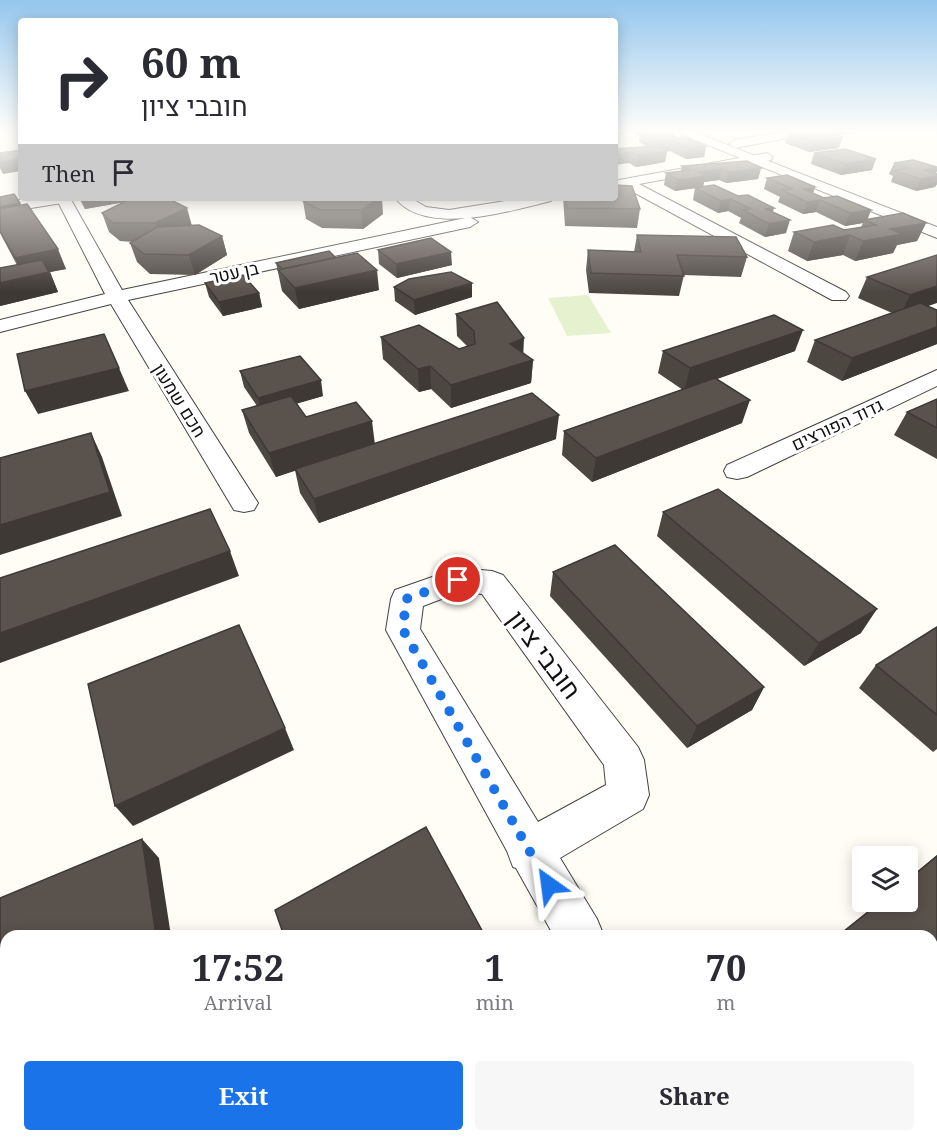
<!DOCTYPE html>
<html lang="en">
<head>
<meta charset="utf-8">
<style>
	body { margin:0; font-family:"Noto Serif",Heebo,serif; background:#f7f7f7; color:#2b2b33; height:100vh; display:flex; flex-direction:column; font-size:22px; white-space:nowrap }
	* { box-sizing:border-box; margin:0 }
	p { font-size:20px; color:#7c7c81 }
	.icon { flex:none; width:33px; height:33px; fill:none; stroke:currentColor; stroke-width:2; stroke-linecap:round; stroke-linejoin:round }
	.map { position:relative; flex:1; overflow:hidden }
	.drawer { position:absolute; left:0px; top:930px; width:938px; height:212px; display:flex; flex-direction:column; background:#fff; border-radius:18px 18px 0 0; box-shadow:0 3px 15px #0003 }
	.drawer>* { flex:none }
	.hud { position:absolute; left:18px; top:18px; width:600px; height:183px; border-radius:6px; box-shadow:0 3px 15px #0003; background:#fff; color:#2b2b33; overflow:hidden }
	.tools { position:absolute; left:852px; top:846px; display:grid; gap:12px }
	.tools a { display:grid; place-items:center; width:66px; height:66px; border-radius:6px; background:#fff; box-shadow:0 3px 15px #0003; font-size:30px }
	.pin { position:absolute; display:grid; place-items:center; width:51px; height:51px; color:#fff; margin:-26px; border:3px solid #fff; border-radius:50%; box-shadow:0 2px 6px #0007 }
	.me { position:absolute; width:66px; margin:-33px; rotate:329deg; stroke-linejoin:round; filter:drop-shadow(0 0 4px #0008) }
	.turn { display:flex; align-items:center; gap:21px; height:126px; padding:0 24px; font-size:27px }
	.turn .icon { width:78px; height:78px; stroke-width:2.5 }
	.turn b { display:block; font-size:42px; line-height:51px }
	.then { display:flex; align-items:center; height:57px; padding:0 24px; background:#0003; gap:12px; font-size:22px }
	.eta { display:flex; justify-content:space-evenly; align-items:center; height:102px; text-align:center }
	.eta b { font-size:36px; font-weight:700; line-height:42px }
	.cta { display:flex; gap:12px; margin-top:auto; padding:12px 24px }
	.cta a { flex:1; height:69px; border-radius:6px; background:#1a73e8; color:#fff; font-size:24px; font-weight:700; line-height:69px; text-align:center }
	.cta a+a { background:#f7f7f7; color:#2b2b33 }
	.map>svg:first-child { display:block }
	.pitch { fill:#e6f2cf }
	.lines { fill:none; stroke-linecap:round; stroke-linejoin:round }
	.minor-casing { stroke:#444; stroke-width:2 }
	.tertiary-casing { stroke:#444; stroke-width:2 }
	.minor { fill:#fff; fill-rule:evenodd }
	.tertiary { fill:#fff; fill-rule:evenodd }
	.wall { fill:#4d4742 }
	.shaded-wall { fill:#3f3936 }
	.building { fill:#5a524d; stroke:#3f3936; stroke-width:1.5 }
	.route { stroke:#1a73e8; stroke-width:10; stroke-dasharray:0 18 }
	.labels { text-anchor:middle; dominant-baseline:central; stroke-width:6; stroke-linejoin:round; paint-order:stroke }
	.far-street-label { font-size:18px; fill:#111; stroke:#fff }
	.near-street-label { font-size:26px; fill:#111; stroke:#fff }
</style>
</head>
<body>
<div class="map">
<svg width="937" height="1141" viewBox="0 0 937 1141">
	<rect width="100%" height="100%" fill="#fffdf5"/>
	<!-- pitch -->
	<polygon class="pitch" points="588,295 611,333 567,336 548,298"/>
	<g class="lines">
		<defs>
			<g id="minor">
				<polygon points="782,132 811,132 805,135 735,148 729,144 735,140"/>
				<polygon points="767,153 773,157 771,160 639,184 846,292 849,296 846,300 832,300 624,187 615,187 615,181 619,180"/>
				<polygon points="56,198 70,198 122,290 470,217 478,222 470,227 128,300 258,503 254,510 244,512 234,510 111,304 0,332 0,320 105,294"/>
				<path d="M395,198H411L426,207L449,210L525,198H553L551,201C510,211 426,237 395,198Z"/>
				<polygon points="937,370 937,386 747,477 737,479 727,477 724,471 727,465"/>
				<path d="M458,568L492,571L503,575L638,747L644,760L649,795L643,809L560,858L597,919L604,936H554L516,868L513,867L507,851L386,630L391,599L395,590ZM460,592L482,594L604,765L606,785L538,822L420,629L423,606Z"/>
				<polygon points="671,1136 729,1136 732,1141 673,1141"/>
			</g>
			<g id="tertiary">
				<polygon points="676,132 694,132 937,227 937,238"/>
				<polygon points="33,198 70,198 62,203 0,213 0,203"/>
			</g>
		</defs>
		<!-- minor casing -->
		<use href="#minor" class="minor-casing"/>
		<!-- tertiary casing -->
		<use href="#tertiary" class="tertiary-casing"/>
		<!-- minor -->
		<use href="#minor" class="minor"/>
		<!-- tertiary -->
		<use href="#tertiary" class="tertiary"/>
	</g>
	<!-- wall -->
	<g class="wall">
		<polygon points="634,132 673,132 672,135 678,138 706,146 704,157 686,159 670,151 667,151 665,162 636,167 629,163 615,149 647,147 639,142 640,136 634,134"/>
		<polygon points="792,132 859,132 838,135 839,148 809,152 785,143 788,133"/>
		<polygon points="814,153 872,170 841,175 811,164"/>
		<polygon points="894,163 937,167 936,174 937,174 937,184 935,187 916,191 891,182 893,176 889,174"/>
		<polygon points="682,166 761,168 758,179 726,183 719,180 704,182 703,187 774,208 773,212 786,233 765,237 739,223 741,218 728,211 718,213 693,200 695,188 675,191 664,185 666,173 681,171"/>
		<polygon points="767,178 815,187 813,193 867,219 926,223 917,241 897,245 893,253 855,261 843,255 807,261 788,251 794,232 844,230 861,227 863,223 845,226 816,212 803,214 778,202 780,197 764,189"/>
		<polygon points="0,197 21,205 66,269 50,272 58,292 0,306 0,268 17,265 0,233"/>
		<polygon points="79,198 149,198 144,199 192,225 222,236 227,255 195,275 150,274 137,262 130,243 133,242 120,241 109,232 102,213 123,202 85,209"/>
		<polygon points="563,198 615,198 640,209 637,228 565,226"/>
		<polygon points="303,201 383,214 363,229 322,228 306,219"/>
		<polygon points="637,235 747,257 741,277 684,275 679,296 589,293 586,270 588,250 634,252"/>
		<polygon points="378,250 452,265 397,278 379,264"/>
		<polygon points="937,255 928,306 937,310 937,344 842,381 807,362 815,340 892,313 858,298 867,277"/>
		<polygon points="336,258 379,290 299,309 282,291 276,263"/>
		<polygon points="205,283 259,293 262,307 223,316 209,297"/>
		<polygon points="394,287 472,297 415,315 395,301"/>
		<polygon points="456,314 523,354 533,360 531,383 451,408 431,389 419,392 383,359 381,337 459,349 468,347 457,336"/>
		<polygon points="663,351 795,351 716,379 742,423 592,482 562,455 564,431 683,390 658,373"/>
		<polygon points="240,371 323,396 296,404 306,417 375,443 556,439 319,523 300,493 295,470 276,477 249,433 242,410 257,406 244,387"/>
		<polygon points="937,399 937,459 894,435 907,412"/>
		<polygon points="663,512 861,633 804,666 657,536"/>
		<polygon points="553,572 764,687 752,710 687,748 550,596"/>
		<polygon points="937,627 937,749 933,752 859,688 876,665"/>
		<polygon points="937,855 937,1035 932,936 837,936 879,902 908,902 908,879"/>
	</g>
	<!-- shaded-wall -->
	<g class="shaded-wall">
		<polygon points="615,132 625,132 624,134 615,135"/>
		<polygon points="663,132 673,132 670,151 657,152 659,141"/>
		<polygon points="830,132 859,132 829,137"/>
		<polygon points="843,137 839,148 809,152 813,141"/>
		<polygon points="706,146 704,157 686,159 688,148"/>
		<polygon points="667,151 665,162 636,167 638,155"/>
		<polygon points="631,152 629,163 615,165 615,155"/>
		<polygon points="21,159 21,171 3,174 0,168 0,162"/>
		<polygon points="876,159 872,170 841,175 845,164"/>
		<polygon points="761,168 758,179 726,183 729,172"/>
		<polygon points="937,168 937,171 934,177 937,176 937,184 935,187 916,191 924,170"/>
		<polygon points="722,169 719,180 704,182 703,187 675,191 678,180 698,172"/>
		<polygon points="815,187 811,199 803,189"/>
		<polygon points="81,198 149,198 85,209"/>
		<polygon points="379,198 382,198 383,214 363,229 361,210"/>
		<polygon points="731,199 728,211 718,213 721,201"/>
		<polygon points="820,200 816,212 803,214 807,202"/>
		<polygon points="20,203 28,221 0,227 0,207"/>
		<polygon points="187,208 192,226 161,242 155,223"/>
		<polygon points="871,210 867,221 864,220 863,223 845,226 850,213"/>
		<polygon points="790,220 786,233 765,237 769,224"/>
		<polygon points="926,223 917,241 897,245 893,253 855,261 863,241 890,229"/>
		<polygon points="850,235 843,255 807,261 814,242"/>
		<polygon points="222,236 227,255 195,275 189,255"/>
		<polygon points="58,249 66,269 50,272 58,292 0,306 0,283 24,277 15,258"/>
		<polygon points="451,252 452,265 397,278 396,264"/>
		<polygon points="377,270 379,290 299,309 295,288"/>
		<polygon points="472,283 472,297 415,315 414,300"/>
		<polygon points="937,286 937,303 900,316 910,295"/>
		<polygon points="259,293 262,307 223,316 219,302"/>
		<polygon points="937,327 937,344 842,381 852,358"/>
		<polygon points="803,330 795,351 684,391 690,368"/>
		<polygon points="524,338 523,360 510,344"/>
		<polygon points="533,360 531,383 451,408 451,385"/>
		<polygon points="430,366 431,389 419,392 418,369"/>
		<polygon points="119,368 129,391 38,414 25,391"/>
		<polygon points="321,380 323,396 262,413 258,398"/>
		<polygon points="750,400 742,423 592,482 596,458"/>
		<polygon points="559,415 556,439 319,523 314,499"/>
		<polygon points="372,421 375,445 276,477 269,453"/>
		<polygon points="91,433 102,457 122,516 0,555 0,525"/>
		<polygon points="230,551 239,576 0,663 0,633"/>
		<polygon points="877,609 861,633 804,666 819,643"/>
		<polygon points="764,687 752,710 687,748 697,726"/>
		<polygon points="285,728 294,750 133,826 115,806"/>
		<polygon points="142,839 159,858 171,936 156,936"/>
		<polygon points="6,1074 6,1097 0,1100 0,1077"/>
	</g>
	<!-- building -->
	<g class="building">
		<polygon points="641,132 666,132 678,138 686,137 706,146 688,148 672,140 659,141"/>
		<polygon points="792,132 828,132 843,137 813,141 788,133"/>
		<polygon points="655,146 667,151 638,155 631,152 615,155 615,149"/>
		<polygon points="845,149 876,159 845,164 814,153"/>
		<polygon points="21,150 21,159 0,162 0,153"/>
		<polygon points="913,160 937,167 924,170 937,174 937,176 921,179 895,171 909,168 894,163"/>
		<polygon points="747,161 761,168 729,172 722,169 698,172 706,176 678,180 666,173 690,170 682,166"/>
		<polygon points="787,175 815,187 803,189 824,198 837,196 871,210 850,213 820,200 807,202 782,190 793,189 767,178"/>
		<polygon points="615,185 632,186 640,209 567,208 566,198 615,198"/>
		<polygon points="714,185 738,196 748,195 774,208 766,209 790,220 769,224 743,210 751,209 731,199 721,201 695,188"/>
		<polygon points="14,194 20,203 0,207 0,197"/>
		<polygon points="167,198 187,208 155,223 113,223 102,213 128,200"/>
		<polygon points="308,198 379,198 361,210 320,210 303,201"/>
		<polygon points="27,204 58,249 15,258 0,231 0,209"/>
		<polygon points="903,213 926,223 890,229 902,234 863,241 850,235 814,242 794,232 833,225 844,230 876,225 864,220"/>
		<polygon points="199,225 222,236 189,255 144,254 130,243 157,227"/>
		<polygon points="637,235 736,237 747,257 677,255 684,276 591,273 588,250 641,252"/>
		<polygon points="431,238 451,252 396,264 378,250"/>
		<polygon points="329,251 336,258 283,269 276,263"/>
		<polygon points="357,253 377,270 295,288 278,270"/>
		<polygon points="937,255 937,286 910,295 867,277"/>
		<polygon points="42,260 49,272 0,283 0,268"/>
		<polygon points="451,272 472,283 414,300 394,287 409,279"/>
		<polygon points="243,275 259,293 219,302 205,283"/>
		<polygon points="497,302 524,338 510,344 533,360 451,385 430,366 418,369 381,337 419,325 459,349 475,344 474,331 456,314"/>
		<polygon points="920,303 937,310 937,327 852,358 815,340"/>
		<polygon points="774,315 803,330 690,368 663,351"/>
		<polygon points="104,334 119,368 25,391 17,354"/>
		<polygon points="300,356 321,380 258,398 240,371"/>
		<polygon points="715,378 750,400 596,458 564,431"/>
		<polygon points="532,393 559,415 314,499 295,469"/>
		<polygon points="291,396 306,417 356,402 372,421 269,453 242,410"/>
		<polygon points="937,399 937,428 907,412"/>
		<polygon points="91,433 110,492 0,525 0,458"/>
		<polygon points="718,489 877,609 819,643 663,512"/>
		<polygon points="210,509 230,551 0,633 0,578"/>
		<polygon points="615,545 764,687 697,726 553,572"/>
		<polygon points="239,625 285,728 115,806 88,684"/>
		<polygon points="937,627 937,715 876,665"/>
		<polygon points="426,827 485,936 284,936 275,910"/>
		<polygon points="142,839 156,936 6,936 6,1074 0,1077 0,898"/>
		<polygon points="937,856 937,1035 932,1041 932,936 838,936 881,902 908,902 908,880"/>
		<polygon points="607,1136 610,1141 601,1141"/>
	</g>
	<!-- sky -->
	<linearGradient id="sky" x2="0" y2="1"><stop stop-color="#95c6ee"/><stop offset="0.45" stop-color="#fffefa"/><stop offset="1" stop-color="#fffefa" stop-opacity="0"/></linearGradient>
	<rect width="937" height="292" fill="url(#sky)"/>
	<g class="lines">
		<!-- route -->
		<polyline class="route" points="458,580 406,599 403,630 549,885"/>
	</g>
	<g class="labels">
		<!-- far-street labels -->
		<g class="far-street-label">
			<text transform="translate(234 272) rotate(-12)">בן עטר</text>
			<text transform="translate(180 400) rotate(58)">חכם שמעון</text>
			<text transform="translate(837 424) rotate(-25)">גדוד הפורצים</text>
		</g>
		<!-- near-street labels -->
		<g class="near-street-label">
			<text transform="translate(545 654) rotate(53)">חובבי ציון</text>
		</g>
	</g>
</svg>
<div class="tools">
<a><svg class="icon" aria-label="layers" viewBox="0 0 24 24"><path d="M12 4l9 5-9 5-9-5zM3 14l9 5 9-5"/></svg></a>
</div>
<div class="pin" style="left:458px;top:580px;background:#d93025"><svg class="icon" aria-label="arrive" viewBox="0 0 24 24"><path d="M6 21V4h12l-3 4 3 4H6"/></svg></div>
<svg class="me" style="left:549px;top:885px" viewBox="-20 -20 40 40"><path d="M0-17L14 15 0 8-14 15z" fill="#1a73e8" stroke="#fff" stroke-width="4"/></svg>
<div class="hud">
<div class="turn"><svg class="icon" aria-label="right" viewBox="0 0 24 24"><path d="M7 20v-9h11M14 6l5 5-5 5"/></svg><div><b>60 m</b>חובבי ציון</div></div>
<div class="then">Then<svg class="icon" aria-label="arrive" viewBox="0 0 24 24"><path d="M6 21V4h12l-3 4 3 4H6"/></svg></div>
</div>
<section class="drawer">
<div class="eta">
<div><b>17:52</b><p>Arrival</p></div>
<div><b>1</b><p>min</p></div>
<div><b>70</b><p>m</p></div>
</div>
<div class="cta"><a>Exit</a><a>Share</a></div>
</section>
</div>
</body>
</html>
